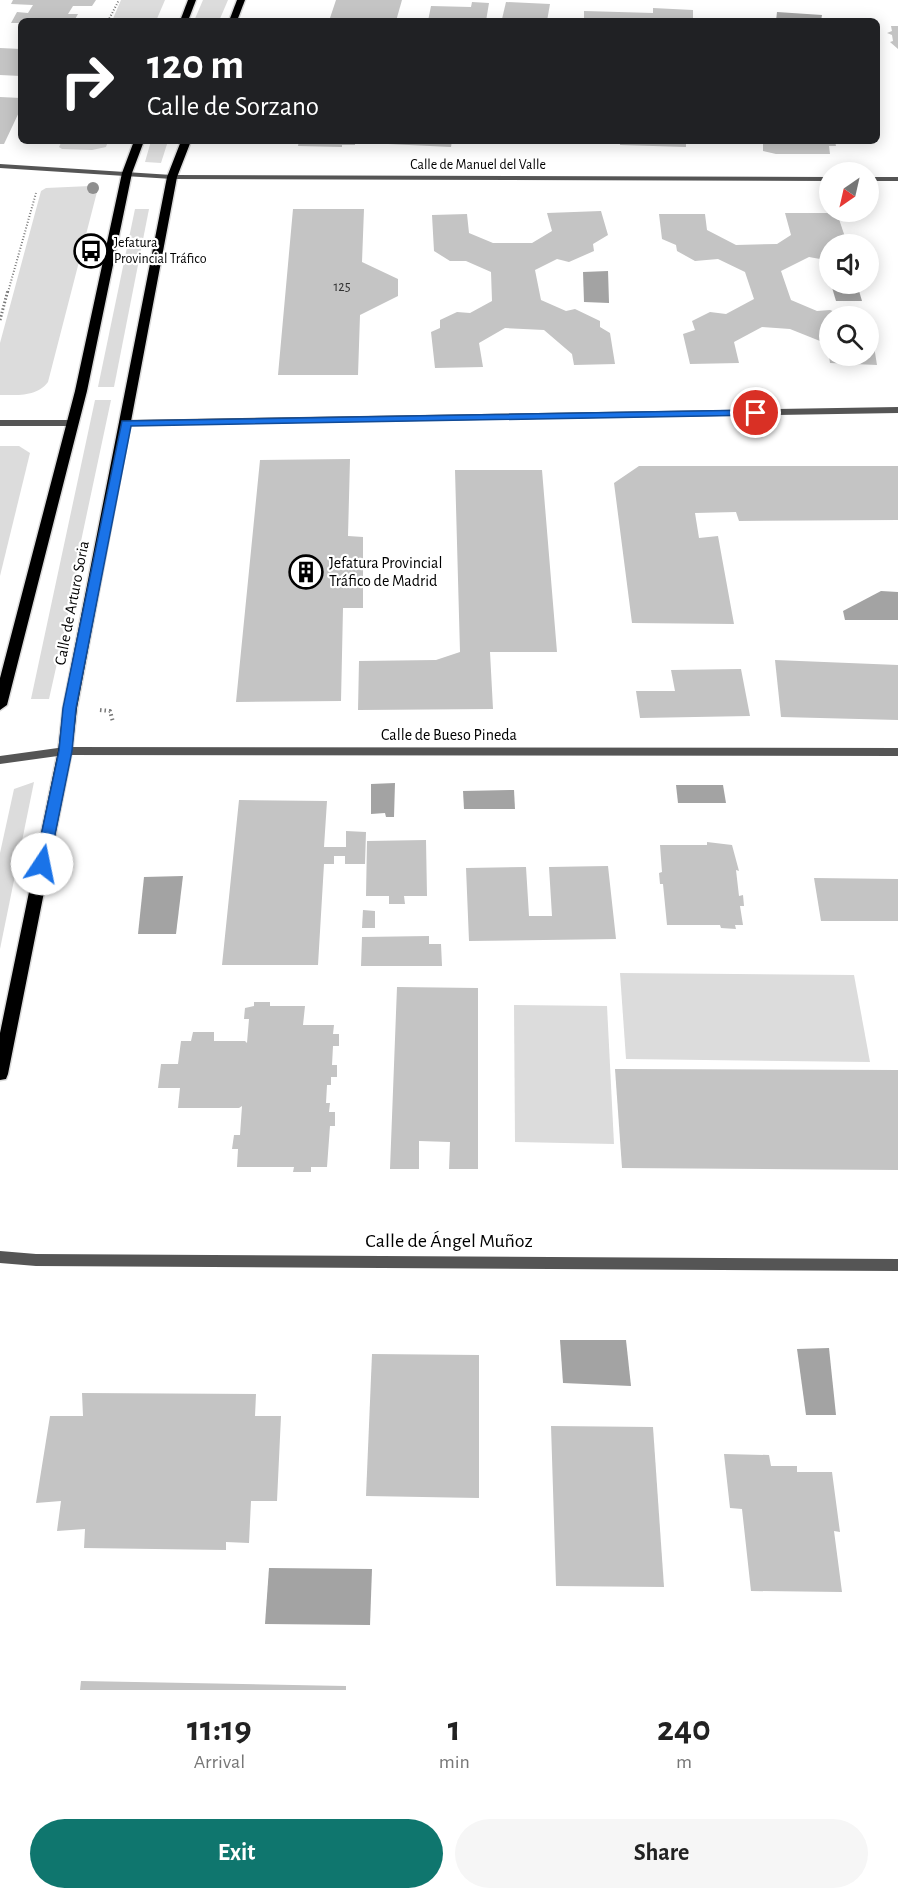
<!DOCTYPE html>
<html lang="en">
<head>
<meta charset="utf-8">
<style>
	body { margin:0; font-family:"Alegreya Sans",sans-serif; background:#f6f6f6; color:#222; height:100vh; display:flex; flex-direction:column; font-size:22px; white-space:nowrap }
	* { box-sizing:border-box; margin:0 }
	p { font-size:20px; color:#767676 }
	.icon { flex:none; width:33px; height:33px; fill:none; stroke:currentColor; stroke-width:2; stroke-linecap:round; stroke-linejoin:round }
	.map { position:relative; height:1690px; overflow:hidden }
	.drawer { display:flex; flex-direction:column; background:#fff; flex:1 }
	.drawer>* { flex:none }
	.hud { position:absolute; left:18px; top:18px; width:862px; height:126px; border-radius:9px; box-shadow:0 3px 15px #0003; background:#202124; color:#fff; overflow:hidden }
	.needle { width:39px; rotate:214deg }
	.controls { position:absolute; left:819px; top:162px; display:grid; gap:12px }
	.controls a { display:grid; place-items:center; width:60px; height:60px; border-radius:50%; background:#fff; box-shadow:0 3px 15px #0003; font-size:30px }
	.pin { position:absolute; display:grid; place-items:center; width:51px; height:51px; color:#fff; margin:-26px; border:3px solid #fff; border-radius:50%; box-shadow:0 2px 6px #0007 }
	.me { position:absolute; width:66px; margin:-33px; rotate:11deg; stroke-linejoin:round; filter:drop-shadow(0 0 4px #0008) }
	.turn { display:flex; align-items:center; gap:21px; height:126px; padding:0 30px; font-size:27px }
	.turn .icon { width:78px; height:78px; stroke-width:2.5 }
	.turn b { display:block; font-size:42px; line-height:51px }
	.eta { display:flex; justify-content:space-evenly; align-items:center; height:102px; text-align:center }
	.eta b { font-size:36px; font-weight:700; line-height:42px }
	.action { display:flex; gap:12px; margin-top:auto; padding:12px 30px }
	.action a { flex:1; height:69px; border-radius:36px; background:#0f766e; color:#fff; font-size:24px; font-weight:700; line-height:69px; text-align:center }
	.action a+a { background:#f6f6f6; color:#222 }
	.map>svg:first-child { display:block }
	.green { fill:#dcdcdc }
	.water { fill:#a3a3a3 }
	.building { fill:#c4c4c4 }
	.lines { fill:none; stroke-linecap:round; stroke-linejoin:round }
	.primary-casing { stroke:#dbdbdb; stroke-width:3 }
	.path-far2 { stroke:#777; stroke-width:2; stroke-dasharray:1 2; stroke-linecap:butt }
	.path-far1 { stroke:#777; stroke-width:3; stroke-dasharray:1.5 2; stroke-linecap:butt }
	.path { stroke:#777; stroke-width:4; stroke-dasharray:1.5 3; stroke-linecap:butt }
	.minor { fill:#555; fill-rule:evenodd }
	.primary { fill:#000; fill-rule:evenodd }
	.tree { fill:#8f8f8f }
	.route { fill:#1a73e8; stroke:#114b97; stroke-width:1.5 }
	.labels { text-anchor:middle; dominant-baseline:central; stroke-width:4.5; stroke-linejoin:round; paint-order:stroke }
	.far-street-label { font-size:14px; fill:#000; stroke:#fff }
	.far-poi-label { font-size:14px; fill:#000; stroke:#fff; text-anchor:start }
	.number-label { font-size:14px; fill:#313131 }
	.poi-label { font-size:16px; fill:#000; stroke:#fff; text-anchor:start }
	.street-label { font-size:16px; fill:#000; stroke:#fff }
	.near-street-label { font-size:20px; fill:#000; stroke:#fff }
</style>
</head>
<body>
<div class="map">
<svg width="898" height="1690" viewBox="0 0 898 1690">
	<rect width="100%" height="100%" fill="#fff"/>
	<!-- green -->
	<g class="green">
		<polygon points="121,0 165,0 156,21 112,21"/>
		<polygon points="203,0 228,0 219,21 194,21"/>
		<polygon points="62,141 108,141 106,147 92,150 62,149 59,147"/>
		<polygon points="151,141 168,141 161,163 145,162"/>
		<path d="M90,186L98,188L48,382C37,397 17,395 0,395V343L41,191L46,188Z"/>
		<polygon points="135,209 149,209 114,387 98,387"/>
		<polygon points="95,400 111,400 77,560 77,574 49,699 31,699"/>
		<polygon points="0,446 19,446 30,453 0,576"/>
		<polygon points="34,782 0,949 0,853 14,789"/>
		<polygon points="620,973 854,975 870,1062 626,1059"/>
		<polygon points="514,1005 607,1006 614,1144 515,1142"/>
	</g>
	<!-- water -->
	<g class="water">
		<polygon points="777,12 822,15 821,21 776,21"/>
		<polygon points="608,271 609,303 584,302 583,272"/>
		<polygon points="831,284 857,284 862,301 836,301"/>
		<polygon points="881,591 898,592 898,620 845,620 843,611"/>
		<polygon points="395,783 394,817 386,817 385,813 371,814 371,784"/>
		<polygon points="676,785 723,785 726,803 678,803"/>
		<polygon points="514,790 515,809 464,809 463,791"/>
		<polygon points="183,876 176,934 138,934 144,877"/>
		<polygon points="560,1340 626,1340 631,1386 563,1383"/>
		<polygon points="829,1348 836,1415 806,1415 797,1349"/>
		<polygon points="269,1568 372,1569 370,1625 265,1624"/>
	</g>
	<!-- building -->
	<g class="building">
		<polygon points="13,0 96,0 92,6 73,6 68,14 78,14 74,21 21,21 21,23 11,23 17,12 28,13 33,5 11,4"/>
		<polygon points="336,0 402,0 396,21 329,21"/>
		<polygon points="472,2 489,3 486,21 428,21 431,6 471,7"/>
		<polygon points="506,2 550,4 547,21 502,19"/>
		<polygon points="653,8 693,10 693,21 584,21 584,11 653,13"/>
		<polygon points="891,26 898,26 898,49 890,42 893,41 892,35 887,33 892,31"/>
		<polygon points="0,48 21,49 21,76 0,75"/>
		<polygon points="0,97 21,98 21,108 4,144 0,144"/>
		<polygon points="299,141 355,141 355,145 342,145 342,147 298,146"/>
		<polygon points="390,141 452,141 451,147 388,144"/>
		<polygon points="620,141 686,141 686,147 620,145"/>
		<polygon points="763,141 835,141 836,146 829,146 830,154 776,154 763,151"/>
		<polygon points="293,209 364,209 362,262 398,279 398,296 360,315 358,375 278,375"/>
		<polygon points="601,211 608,235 593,244 594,251 569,262 557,259 535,270 541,300 566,311 575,309 600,321 600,327 610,333 615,364 574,365 572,354 544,330 505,328 479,343 483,367 435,368 431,332 440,328 440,320 457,312 470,313 492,301 491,272 466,261 450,261 434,251 432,215 467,214 469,233 493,243 532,243 552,231 547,213"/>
		<polygon points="785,213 837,213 845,237 830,244 830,254 820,259 809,257 781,271 791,300 817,311 830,310 845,316 830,316 830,345 790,329 762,327 734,342 739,363 690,364 683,334 695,330 692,321 710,312 726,314 754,299 745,272 718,259 695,261 677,251 676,245 662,239 659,214 705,214 707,230 736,245 777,244 791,235"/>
		<polygon points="868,332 872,334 877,365 830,363 829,356 868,356"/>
		<polygon points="350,459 348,536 363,537 363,608 343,608 341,701 236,702 260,460"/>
		<polygon points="639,466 898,466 898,520 739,521 736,512 695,513 699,538 718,536 734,624 632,623 614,483"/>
		<polygon points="455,470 542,470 557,652 490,652 493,709 358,710 359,661 436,660 460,652"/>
		<polygon points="775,660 898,665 898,720 781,717"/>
		<polygon points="741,669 750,716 640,718 636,691 675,691 671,670"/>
		<polygon points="239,800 327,801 324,847 346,847 346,831 366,832 365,864 345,864 345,856 334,856 334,864 324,864 318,965 222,965"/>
		<polygon points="426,840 427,896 404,896 405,904 389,904 389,896 366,896 367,841"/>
		<polygon points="707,842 732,845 739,871 736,870 739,896 743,895 744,906 740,906 743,925 735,925 736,929 721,928 720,925 667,925 663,884 660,884 659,873 662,872 660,845 707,845"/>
		<polygon points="608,866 616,939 469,941 466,868 526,867 529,916 552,916 549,867"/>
		<polygon points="814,878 898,879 898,921 821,921"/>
		<polygon points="363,910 375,911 375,928 362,928"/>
		<polygon points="429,936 429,944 441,944 442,966 361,966 362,937"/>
		<polygon points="397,987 478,988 478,1169 449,1169 450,1142 419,1141 419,1169 390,1169"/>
		<polygon points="254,1002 270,1002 270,1006 305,1006 303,1025 334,1025 333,1034 339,1034 339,1046 333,1046 332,1065 337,1065 337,1077 331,1077 331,1085 327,1085 326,1103 330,1103 329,1112 335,1112 335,1126 330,1126 327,1167 311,1167 311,1172 293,1172 294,1167 237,1167 238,1149 232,1149 234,1135 240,1135 242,1106 239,1108 178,1108 180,1088 158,1088 161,1064 178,1064 181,1041 191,1041 193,1032 214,1032 214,1041 245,1041 247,1043 249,1019 244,1019 245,1008 254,1006"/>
		<polygon points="615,1069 898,1070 898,1170 622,1168"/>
		<polygon points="372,1354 479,1355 479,1498 366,1496"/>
		<polygon points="82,1393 256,1394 255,1416 281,1416 277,1501 251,1501 249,1543 226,1542 226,1550 84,1548 85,1529 57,1531 61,1501 36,1503 50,1416 83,1416"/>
		<polygon points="551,1426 653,1427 664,1587 556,1586"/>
		<polygon points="724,1454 769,1455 771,1466 797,1466 797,1472 832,1472 840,1532 834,1531 842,1592 751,1591 742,1509 730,1508"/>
		<polygon points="81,1681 346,1686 346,1690 80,1690"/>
	</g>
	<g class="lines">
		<defs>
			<g id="primary">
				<polygon points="188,0 196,0 188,21 180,21"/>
				<polygon points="237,0 245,0 237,21 229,21"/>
				<polygon points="134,141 144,141 132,173 87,391 7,705 0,710 0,678 75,391 122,173"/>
				<polygon points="181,141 191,141 177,177 77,708 72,751 8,1074 6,1079 0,1080 0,1033 58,751 63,708 167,177"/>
			</g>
		</defs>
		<!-- primary casing -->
		<use href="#primary" class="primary-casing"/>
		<!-- path-far2 -->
		<g class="path-far2">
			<polyline points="108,21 119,0"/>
			<polyline points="8,292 36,193"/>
		</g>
		<!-- path-far1 -->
		<polyline class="path-far1" points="0,320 8,290"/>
		<!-- path -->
		<polyline class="path" points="100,710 110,711 113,722"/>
		<!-- minor -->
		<g class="minor">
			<polygon points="0,164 172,175 830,177 830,181 172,179 0,168"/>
			<rect x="868" y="177" width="30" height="4"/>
			<polygon points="898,407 898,413 126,426 121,423 126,420"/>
			<polygon points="0,420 72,420 77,423 72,426 0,426"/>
			<polygon points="65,747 898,748 898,756 65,755 0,764 0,756"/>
			<polygon points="0,1251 36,1254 898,1259 898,1271 36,1266 0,1263"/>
		</g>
		<!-- primary -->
		<use href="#primary" class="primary"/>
	</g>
	<!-- trees -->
	<circle class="tree" cx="93" cy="188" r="6"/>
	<!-- route -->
	<polygon class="route" points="756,410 761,413 760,415 131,426 76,708 72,751 49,864 47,868 37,868 35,864 59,751 63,708 122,421"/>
	<!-- icons -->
	<defs>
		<symbol id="bus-ring" viewBox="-11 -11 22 22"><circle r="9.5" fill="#fff" stroke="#000" stroke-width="1.5"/><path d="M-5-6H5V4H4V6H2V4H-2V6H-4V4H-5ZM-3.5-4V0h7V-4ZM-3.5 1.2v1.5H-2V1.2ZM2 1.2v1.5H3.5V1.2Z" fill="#000"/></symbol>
		<symbol id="building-ring" viewBox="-11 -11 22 22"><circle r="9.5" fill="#fff" stroke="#000" stroke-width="1.5"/><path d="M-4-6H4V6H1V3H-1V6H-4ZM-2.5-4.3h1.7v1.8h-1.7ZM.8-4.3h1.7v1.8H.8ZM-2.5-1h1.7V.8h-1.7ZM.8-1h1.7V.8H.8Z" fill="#000"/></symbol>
	</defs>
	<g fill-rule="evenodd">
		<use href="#bus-ring" x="72" y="232" width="38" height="38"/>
		<use href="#building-ring" x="287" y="553" width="38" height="38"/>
	</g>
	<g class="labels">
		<!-- far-street labels -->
		<g class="far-street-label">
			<text x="478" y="165">Calle de Manuel del Valle</text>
		</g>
		<!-- far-poi labels -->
		<g class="far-poi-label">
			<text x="114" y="243">Jefatura<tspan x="114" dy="16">Provincial Tráfico</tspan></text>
		</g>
		<!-- number labels -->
		<g class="number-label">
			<text x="342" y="287">125</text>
		</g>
		<!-- poi labels -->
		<g class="poi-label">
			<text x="329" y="563">Jefatura Provincial<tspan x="329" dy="18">Tráfico de Madrid</tspan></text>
		</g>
		<!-- street labels -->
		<g class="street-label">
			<text transform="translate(72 603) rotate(-79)">Calle de Arturo Soria</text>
			<text x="449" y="735">Calle de Bueso Pineda</text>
		</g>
		<!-- near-street labels -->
		<g class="near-street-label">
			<text x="449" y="1241">Calle de Ángel Muñoz</text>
		</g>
	</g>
</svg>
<div class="controls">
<a><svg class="needle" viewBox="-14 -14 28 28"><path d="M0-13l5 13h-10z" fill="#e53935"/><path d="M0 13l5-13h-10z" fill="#767676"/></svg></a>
<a><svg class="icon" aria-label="sound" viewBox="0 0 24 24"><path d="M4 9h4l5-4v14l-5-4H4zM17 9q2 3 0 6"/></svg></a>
<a><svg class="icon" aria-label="search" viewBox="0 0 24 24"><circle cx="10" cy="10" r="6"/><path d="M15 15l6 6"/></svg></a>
</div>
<div class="pin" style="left:756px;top:413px;background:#d93025"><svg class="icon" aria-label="arrive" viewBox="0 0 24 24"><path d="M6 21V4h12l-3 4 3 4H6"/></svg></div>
<svg class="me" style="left:42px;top:864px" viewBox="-20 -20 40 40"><circle r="19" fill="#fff"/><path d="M0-13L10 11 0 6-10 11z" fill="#1a73e8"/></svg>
<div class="hud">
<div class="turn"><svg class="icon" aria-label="right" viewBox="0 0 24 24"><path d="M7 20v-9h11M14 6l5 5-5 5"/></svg><div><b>120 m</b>Calle de Sorzano</div></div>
</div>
</div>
<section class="drawer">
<div class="eta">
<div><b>11:19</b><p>Arrival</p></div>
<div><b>1</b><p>min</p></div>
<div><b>240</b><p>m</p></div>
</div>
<div class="action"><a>Exit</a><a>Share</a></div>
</section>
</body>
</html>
